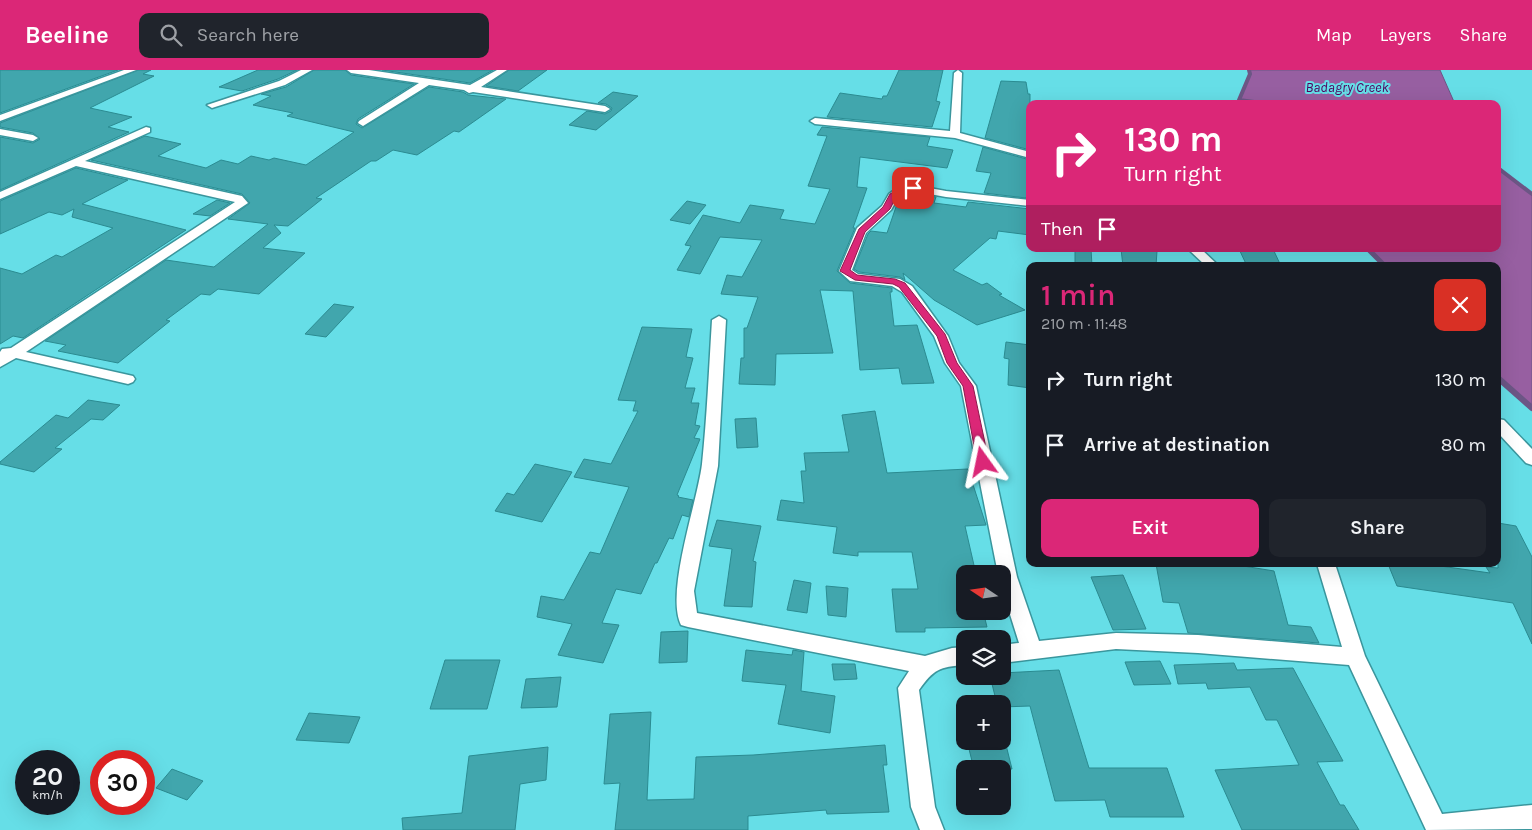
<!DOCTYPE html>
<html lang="en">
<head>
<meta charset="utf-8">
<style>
	body { margin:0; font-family:Karla,sans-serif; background:#20242c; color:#f1f3f6; height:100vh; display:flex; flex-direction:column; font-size:19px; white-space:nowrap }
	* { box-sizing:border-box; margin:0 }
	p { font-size:16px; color:#9ea1a6 }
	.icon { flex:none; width:28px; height:28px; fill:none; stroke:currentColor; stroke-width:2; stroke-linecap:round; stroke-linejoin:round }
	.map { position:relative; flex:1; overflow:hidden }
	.sheet { position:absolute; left:1026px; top:192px; width:475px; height:305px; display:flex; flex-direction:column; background:#171b24; border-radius:10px; box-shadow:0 5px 20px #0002 }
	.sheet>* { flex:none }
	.hud { position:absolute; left:1026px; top:30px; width:475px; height:152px; border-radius:10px; box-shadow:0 5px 20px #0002; background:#db2777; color:#fff; overflow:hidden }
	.needle { width:32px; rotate:283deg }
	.buttons { position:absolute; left:956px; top:495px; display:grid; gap:10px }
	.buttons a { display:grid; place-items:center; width:55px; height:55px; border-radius:10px; background:#171b24; box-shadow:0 5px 20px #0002; font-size:25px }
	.speed { position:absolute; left:15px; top:680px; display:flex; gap:10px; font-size:25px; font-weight:700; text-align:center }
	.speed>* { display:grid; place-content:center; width:65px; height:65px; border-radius:50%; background:#171b24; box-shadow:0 5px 20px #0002; line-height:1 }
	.speed small { font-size:12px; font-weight:400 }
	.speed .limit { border:8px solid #d22; background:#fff; color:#111 }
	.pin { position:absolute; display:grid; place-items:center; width:42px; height:42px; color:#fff; margin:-21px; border-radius:10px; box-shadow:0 2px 8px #0006 }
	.me { position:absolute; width:55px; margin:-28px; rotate:348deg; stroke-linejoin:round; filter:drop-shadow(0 0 4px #0008) }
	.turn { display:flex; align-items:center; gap:18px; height:105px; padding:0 15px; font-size:22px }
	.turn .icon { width:65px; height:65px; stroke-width:2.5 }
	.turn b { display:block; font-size:35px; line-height:42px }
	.then { display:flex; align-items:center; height:48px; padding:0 15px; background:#0003; gap:10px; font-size:19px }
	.round { display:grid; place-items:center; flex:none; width:52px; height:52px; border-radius:10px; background:#20242c }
	.overview { display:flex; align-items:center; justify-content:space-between; height:85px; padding:0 15px }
	h1 { font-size:30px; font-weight:600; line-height:38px; color:#db2777 }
	.cta { display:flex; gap:10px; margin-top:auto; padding:10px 15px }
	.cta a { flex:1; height:58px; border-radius:10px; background:#db2777; color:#fff; font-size:20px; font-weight:600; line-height:58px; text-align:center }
	.cta a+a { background:#20242c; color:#f1f3f6 }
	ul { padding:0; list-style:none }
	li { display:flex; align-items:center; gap:15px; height:65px; padding:0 15px }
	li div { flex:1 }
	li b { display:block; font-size:19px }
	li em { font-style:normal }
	header { display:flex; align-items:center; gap:30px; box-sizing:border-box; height:70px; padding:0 25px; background:#db2777; color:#fff }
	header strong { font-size:24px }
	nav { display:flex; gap:28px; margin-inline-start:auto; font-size:18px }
	.search { width:350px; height:45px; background:#20242c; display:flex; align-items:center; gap:12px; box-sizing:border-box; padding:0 18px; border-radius:10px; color:#9ea1a6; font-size:19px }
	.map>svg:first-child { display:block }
	.water { fill:#975fa1; stroke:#6c5685 }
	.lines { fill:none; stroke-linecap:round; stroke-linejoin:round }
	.stream-far2 { stroke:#6c5685; stroke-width:4 }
	.stream-far1 { stroke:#6c5685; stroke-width:5 }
	.stream { stroke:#6c5685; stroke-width:6 }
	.building { fill:#41a6ad; stroke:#2b8b91 }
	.minor-casing { stroke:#3a969d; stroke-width:3 }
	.minor { fill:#fff; fill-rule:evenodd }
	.route { fill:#db2777; stroke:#8e194d }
	.labels { text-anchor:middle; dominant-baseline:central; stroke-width:4; stroke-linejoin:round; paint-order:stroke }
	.far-water-label { font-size:14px; font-style:italic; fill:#50025c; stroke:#66dee7 }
</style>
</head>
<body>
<header>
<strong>Beeline</strong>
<div class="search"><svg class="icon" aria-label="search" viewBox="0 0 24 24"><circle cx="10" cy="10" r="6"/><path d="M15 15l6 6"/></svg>Search here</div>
<nav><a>Map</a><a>Layers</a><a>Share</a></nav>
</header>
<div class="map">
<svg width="1532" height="760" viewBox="0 0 1532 760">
	<rect width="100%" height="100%" fill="#66dee7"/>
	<!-- water -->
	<g class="water">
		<polygon points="1249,0 1440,0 1455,34 1269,34 1239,30 1250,4"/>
		<polygon points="1498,98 1532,124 1532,338 1498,308 1498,196 1385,196 1368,179 1498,179"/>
	</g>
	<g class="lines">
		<!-- stream-far2 -->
		<g class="stream-far2">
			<polyline points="1249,0 1250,4 1239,30 1269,34"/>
			<polyline points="1498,98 1532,124"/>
		</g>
		<!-- stream-far1 -->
		<polyline class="stream-far1" points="1368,179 1385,196"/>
		<!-- stream -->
		<polyline class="stream" points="1498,308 1532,338"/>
	</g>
	<!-- building -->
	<g class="building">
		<polygon points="0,0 118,0 0,43"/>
		<polygon points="138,0 151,0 143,4 154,6 90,38 132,47 108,57 129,62 0,120 0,67 33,73 40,69 33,63 0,57 0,53"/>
		<polygon points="258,0 297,0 278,9 242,21 219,17"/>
		<polygon points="314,0 345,0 351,5 414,14 358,49 356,54 362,58 429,17 463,22 468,25 506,29 459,62 454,61 417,85 393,80 376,91 371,91 316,128 322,129 288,156 274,155 281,163 263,178 305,183 259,224 218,219 210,225 201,224 166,250 170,251 118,293 58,281 66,275 45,271 166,190 214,197 268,154 228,149 250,133 242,124 91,90 145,66 181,74 158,86 206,98 221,90 238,94 251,86 269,90 274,88 306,95 354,62 287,46 293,43 253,35 271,26 261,24 286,17"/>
		<polygon points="382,0 493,0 470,13"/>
		<polygon points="509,0 547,0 518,21 486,16"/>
		<polygon points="899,0 943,0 936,31 940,32 932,57 827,47 840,23 882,29 883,26 887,26"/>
		<polygon points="1001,11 1026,12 1028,24 1030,24 1030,80 985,68"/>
		<polygon points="613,22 638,26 596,60 569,55 587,41 605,44 611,41 612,38 606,34 598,33"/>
		<polygon points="822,57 930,67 927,76 953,80 947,98 860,87 857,117 867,118 853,158 855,158 837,201 850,213 892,218 892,222 890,222 894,256 917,255 934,313 902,314 899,298 860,300 853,221 820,220 833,283 776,284 775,315 739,314 741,288 744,288 744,258 747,258 758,227 721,224 727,205 742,207 762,170 720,167 700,204 677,200 691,176 685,175 703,145 740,153 750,135 784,140 780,149 815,154 830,119 808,116 827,66 817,65"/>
		<polygon points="983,77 1030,90 1030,117 1026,128 984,123 991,103 976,101"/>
		<polygon points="76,98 128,110 82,134 186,160 23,268 13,266 0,274 0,198 22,204 56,185 62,187 113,158 72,147 74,139 62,145 49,142 0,164 0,131"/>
		<polygon points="909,124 936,127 934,133 966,137 968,132 1030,139 1030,165 998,161 996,169 990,168 953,200 982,215 987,213 1002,224 999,225 1025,240 977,255 934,230 903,203 905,210 900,207 859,202 854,199 868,164 871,161 887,163 897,134 899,129"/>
		<polygon points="217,130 230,133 210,146 193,144"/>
		<polygon points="687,131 706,135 690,154 670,150"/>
		<polygon points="1075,179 1091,179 1092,196 1075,196"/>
		<polygon points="1121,179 1157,181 1156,196 1123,196"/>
		<polygon points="1239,179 1273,179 1281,196 1247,196"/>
		<polygon points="334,234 354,237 326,267 305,264"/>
		<polygon points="642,257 692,259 686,287 693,288 685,318 695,318 691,333 699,333 695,355 700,356 694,368 700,369 677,425 679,426 678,427 693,430 689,447 682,445 673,469 669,468 657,493 655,493 641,524 616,519 602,553 619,555 603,593 558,585 572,554 537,547 541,526 564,530 590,482 600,484 629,417 574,407 584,389 611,394 638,341 633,341 636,331 618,330"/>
		<polygon points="1006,272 1030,275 1030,318 1008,315 1009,289 1004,288"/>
		<polygon points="88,330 120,335 103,350 91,349 55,378 62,379 34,402 0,394 0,392 56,345 68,348"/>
		<polygon points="875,341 887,403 968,399 986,455 965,456 976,504 965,504 965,541 983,541 987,557 925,558 925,562 896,562 892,519 918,519 912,482 858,482 858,486 833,483 837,457 777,450 781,430 804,433 801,401 806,401 804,383 849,382 842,345"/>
		<polygon points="756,348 758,377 737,378 735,349"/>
		<polygon points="535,394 572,402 542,452 495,441 507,423 514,425"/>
		<polygon points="717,450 761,456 753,491 756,492 752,537 724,536 732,479 709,476"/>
		<polygon points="1498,453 1516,456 1532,487 1532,574 1513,533 1397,516 1388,494 1426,494 1490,503 1486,497 1498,498"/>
		<polygon points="1156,494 1231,494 1274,501 1288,555 1311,557 1319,573 1188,563 1179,533 1163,532"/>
		<polygon points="1123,505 1129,519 1146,559 1113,560 1091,507"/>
		<polygon points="794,510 811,513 807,543 787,540"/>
		<polygon points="826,516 848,518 846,547 828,545"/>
		<polygon points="688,561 687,592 659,593 661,562"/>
		<polygon points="746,580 792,585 793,580 804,582 801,621 835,626 830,663 778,654 786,615 742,611"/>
		<polygon points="445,590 500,590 487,639 430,639"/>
		<polygon points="1160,591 1171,614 1134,615 1125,592"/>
		<polygon points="1234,593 1237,600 1293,598 1343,691 1317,692 1340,735 1344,735 1359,760 1242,760 1215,700 1299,695 1277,650 1266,650 1250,617 1208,619 1206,613 1178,614 1174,595"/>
		<polygon points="832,594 855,594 857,609 834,610"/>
		<polygon points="1059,600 1089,698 1167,698 1184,747 1110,747 1105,730 1055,731 1030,636 1002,637 1002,634 997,634 990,606 1002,606 1002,603"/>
		<polygon points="561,607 557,637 521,638 526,609"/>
		<polygon points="651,642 647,730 694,729 696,687 753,685 885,675 887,695 883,695 889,742 827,744 826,740 748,746 748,760 615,760 620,713 604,714 610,644"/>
		<polygon points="309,643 360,647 349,673 296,670"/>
		<polygon points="967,671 1005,671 1012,699 974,699"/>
		<polygon points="548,677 546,710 520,714 515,760 403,760 402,748 462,743 469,686"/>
		<polygon points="172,699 203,711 187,730 156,718"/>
	</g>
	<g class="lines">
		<defs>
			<g id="minor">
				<polygon points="124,0 136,0 0,51 0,45"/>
				<polygon points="301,0 312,0 285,15 215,37 212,38 207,35 279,11"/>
				<polygon points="347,0 369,0 470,15 497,0 507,0 481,17 605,36 610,39 605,42 473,22 469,23 464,20 429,15 363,56 358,53 359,51 419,13 351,3"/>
				<polygon points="958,0 962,3 960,63 1030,82 1030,88 955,68 815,54 810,51 815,48 950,61 954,3"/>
				<polygon points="146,57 150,58 150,62 85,91 242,126 248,133 26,282 133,306 135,309 133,312 128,314 16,288 0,297 0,282 2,279 11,278 235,132 76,96 0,129 0,122"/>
				<polygon points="0,59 33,65 38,68 33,71 0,65"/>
				<polygon points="913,115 946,121 1030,130 1030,136 946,127 913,121 904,123 898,128 891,140 866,163 852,200 858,204 900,209 912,216 948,266 959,293 976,316 1017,507 1039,571 1116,563 1198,565 1342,577 1317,494 1335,494 1365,586 1442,744 1532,735 1532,759 1426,760 1349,595 1198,583 1116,579 1002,593 1002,575 1019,573 1002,519 1002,504 998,504 961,316 945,293 934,266 902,222 892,216 850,211 839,201 857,158 882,136 889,124 897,118"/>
				<polygon points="1188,179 1201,179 1219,196 1206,196"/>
				<path d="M719,246L726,250L718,396L694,521L697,543L925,586L952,578L965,577V595C939,597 934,599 919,620L935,737L944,760H920L911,737L898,618L909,601L688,557L681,555C665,522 697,434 702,394C707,347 709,298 712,250Z"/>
				<polygon points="1498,349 1504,350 1532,379 1532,395 1526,393 1498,363"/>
			</g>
		</defs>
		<!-- minor casing -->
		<use href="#minor" class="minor-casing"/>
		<!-- minor -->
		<use href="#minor" class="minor"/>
	</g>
	<!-- route -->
	<polygon class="route" points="913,115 916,116 916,119 904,122 896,127 890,139 865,162 850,200 857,205 895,209 905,213 945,264 957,293 973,316 989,392 983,396 977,392 963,316 947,293 937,266 899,217 893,214 855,210 840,201 859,159 883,137 890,124 898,119"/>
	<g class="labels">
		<!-- far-water labels -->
		<g class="far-water-label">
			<text x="1347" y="17">Badagry Creek</text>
		</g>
	</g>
</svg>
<div class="buttons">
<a><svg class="needle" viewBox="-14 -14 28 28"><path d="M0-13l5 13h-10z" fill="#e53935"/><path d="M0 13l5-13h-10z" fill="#9ea1a6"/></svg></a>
<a><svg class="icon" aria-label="layers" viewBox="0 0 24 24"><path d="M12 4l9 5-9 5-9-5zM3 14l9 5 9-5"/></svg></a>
<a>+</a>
<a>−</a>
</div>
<div class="speed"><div>20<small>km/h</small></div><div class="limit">30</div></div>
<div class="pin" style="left:913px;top:118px;background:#d93025"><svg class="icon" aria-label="arrive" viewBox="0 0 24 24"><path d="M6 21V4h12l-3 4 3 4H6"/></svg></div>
<svg class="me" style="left:983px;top:392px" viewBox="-20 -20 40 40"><path d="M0-17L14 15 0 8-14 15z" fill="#db2777" stroke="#fff" stroke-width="4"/></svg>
<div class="hud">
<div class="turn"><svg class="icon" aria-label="right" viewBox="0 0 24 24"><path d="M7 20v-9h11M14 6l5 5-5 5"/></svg><div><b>130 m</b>Turn right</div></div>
<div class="then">Then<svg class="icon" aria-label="arrive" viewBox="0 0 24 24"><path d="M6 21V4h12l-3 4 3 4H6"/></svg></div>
</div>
<section class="sheet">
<div class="overview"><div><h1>1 min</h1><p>210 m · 11:48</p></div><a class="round" style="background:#d93025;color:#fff"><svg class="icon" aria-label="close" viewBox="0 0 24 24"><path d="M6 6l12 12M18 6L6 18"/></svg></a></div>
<ul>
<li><svg class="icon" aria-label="right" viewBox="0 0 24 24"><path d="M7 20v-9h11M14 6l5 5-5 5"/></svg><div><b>Turn right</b></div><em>130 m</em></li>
<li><svg class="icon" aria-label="arrive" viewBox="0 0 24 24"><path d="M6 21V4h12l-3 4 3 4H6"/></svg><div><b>Arrive at destination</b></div><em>80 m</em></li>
</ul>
<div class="cta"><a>Exit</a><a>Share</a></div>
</section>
</div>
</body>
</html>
